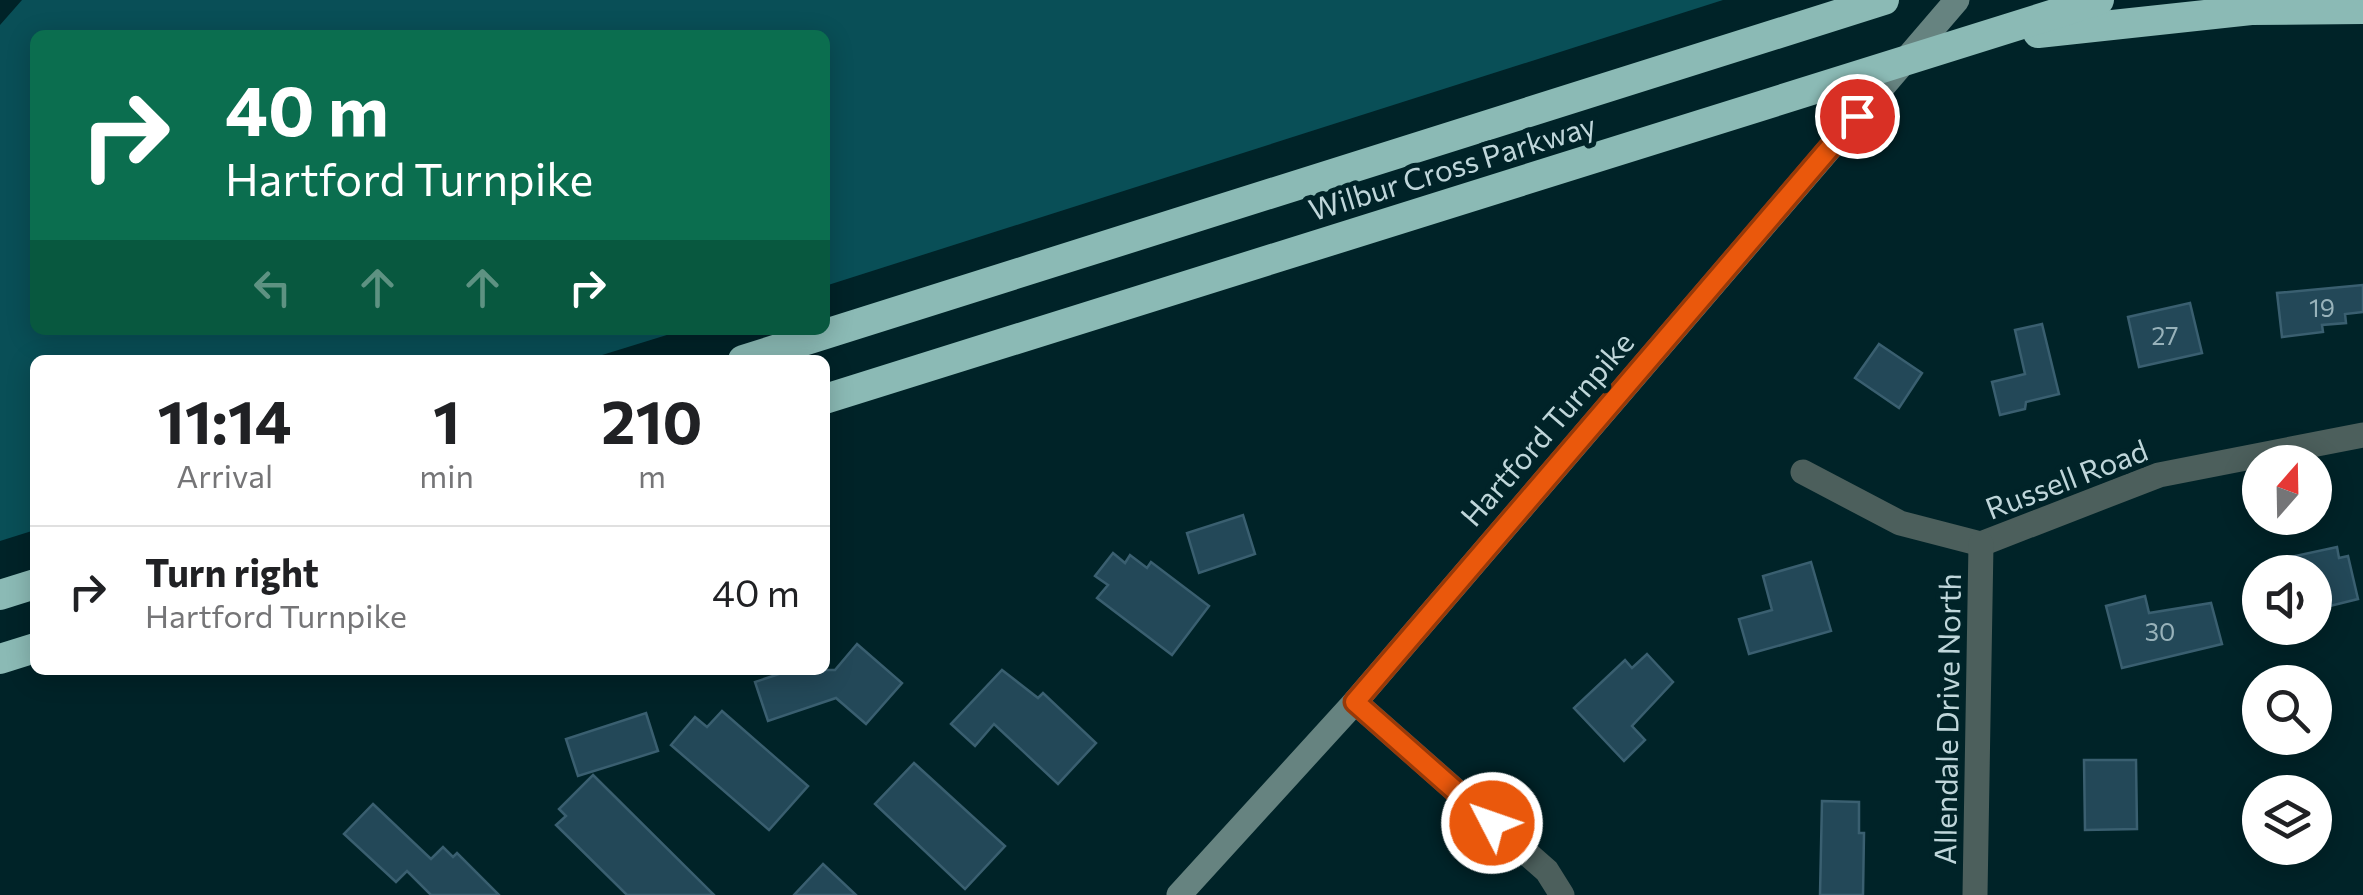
<!DOCTYPE html>
<html lang="en">
<head>
<meta charset="utf-8">
<style>
	body { margin:0; font-family:Commissioner,sans-serif; background:#f2f2f2; color:#202124; height:100vh; display:flex; flex-direction:column; font-size:38px; white-space:nowrap }
	* { box-sizing:border-box; margin:0 }
	p { font-size:32px; color:#757577 }
	.icon { flex:none; width:55px; height:55px; fill:none; stroke:currentColor; stroke-width:2; stroke-linecap:round; stroke-linejoin:round }
	.map { position:relative; flex:1; overflow:hidden }
	.sheet { position:absolute; left:30px; top:355px; width:800px; height:320px; display:flex; flex-direction:column; background:#fff; border-radius:15px; box-shadow:0 5px 25px #0003 }
	.sheet>* { flex:none }
	.guide { position:absolute; left:30px; top:30px; width:800px; height:305px; border-radius:15px; box-shadow:0 5px 25px #0003; background:#0b6e4f; color:#fff; overflow:hidden }
	.needle { width:65px; rotate:20deg }
	.buttons { position:absolute; left:2242px; top:445px; display:grid; gap:20px }
	.buttons a { display:grid; place-items:center; width:90px; height:90px; border-radius:50%; background:#fff; box-shadow:0 5px 25px #0003; font-size:50px }
	.pin { position:absolute; display:grid; place-items:center; width:85px; height:85px; color:#fff; margin:-42px; border:5px solid #fff; border-radius:50%; box-shadow:0 2px 10px #0007 }
	.me { position:absolute; width:110px; margin:-55px; rotate:311deg; stroke-linejoin:round; filter:drop-shadow(0 0 8px #0008) }
	.turn { display:flex; align-items:center; gap:35px; height:210px; padding:0 30px; font-size:45px }
	.turn .icon { width:130px; height:130px; stroke-width:2.5 }
	.turn b { display:block; font-size:70px; line-height:85px }
	.lanes { display:flex; align-items:center; height:95px; padding:0 30px; background:#0003; justify-content:center; gap:50px; direction:ltr }
	.lanes .off { opacity:.35 }
	.eta { display:flex; justify-content:space-evenly; align-items:center; height:170px; text-align:center }
	.eta b { font-size:60px; font-weight:700; line-height:70px }
	ul { padding:0; list-style:none }
	li { display:flex; align-items:center; gap:30px; height:130px; padding:0 30px; border-top:2px solid #e0e0e0 }
	li div { flex:1 }
	li b { display:block; font-size:38px }
	li em { font-style:normal }
	.map>svg:first-child { display:block }
	.forest { fill:#094f57 }
	.building { fill:#234858; stroke:#3a5f70; stroke-width:2.5 }
	.lines { fill:none; stroke-linecap:round; stroke-linejoin:round }
	.street { stroke:#4c5f5c; stroke-width:25 }
	.secondary { stroke:#668380; stroke-width:25 }
	.highway { stroke:#8bbab5; stroke-width:30 }
	.route-casing { stroke:#983908; stroke-width:25 }
	.route { stroke:#ea580c; stroke-width:18 }
	.labels { text-anchor:middle; dominant-baseline:central; stroke-width:10; stroke-linejoin:round; paint-order:stroke }
	.number-label { font-size:25px; fill:#98b2ba }
	.street-label { font-size:30px; fill:#bfd6da; stroke:#002328 }
</style>
</head>
<body>
<div class="map">
<svg width="2363" height="895" viewBox="0 0 2363 895">
	<rect width="100%" height="100%" fill="#002328"/>
	<!-- forest -->
	<polygon class="forest" points="22,0 1723,0 825,286 825,35 35,35 35,330 683,330 586,360 35,360 35,530 0,541 0,25"/>
	<!-- building -->
	<g class="building">
		<polygon points="2363,285 2363,312 2345,314 2346,323 2322,325 2323,332 2282,337 2277,293"/>
		<polygon points="2190,303 2202,353 2139,367 2128,317"/>
		<polygon points="2042,324 2059,394 2026,402 2025,409 2000,415 1992,382 2025,374 2015,330"/>
		<polygon points="1879,344 1922,373 1899,408 1855,378"/>
		<polygon points="1243,515 1255,554 1199,573 1187,533"/>
		<polygon points="2337,547 2339,558 2348,556 2358,599 2330,606 2325,583 2315,586 2315,572 2268,572 2267,562"/>
		<polygon points="1113,553 1125,563 1130,555 1147,568 1151,562 1209,606 1172,655 1097,598 1108,585 1095,576"/>
		<polygon points="1811,562 1831,631 1749,654 1739,619 1772,610 1763,576"/>
		<polygon points="2145,596 2149,613 2211,603 2222,644 2122,668 2106,606"/>
		<polygon points="857,644 902,683 866,724 836,698 768,721 755,682 791,670 835,670"/>
		<polygon points="1647,654 1673,682 1632,726 1645,740 1624,761 1574,708 1625,660 1632,668"/>
		<polygon points="1002,670 1038,698 1043,693 1096,743 1058,784 994,724 975,746 951,724"/>
		<polygon points="722,711 808,786 769,830 671,745 695,717 707,727"/>
		<polygon points="646,713 658,751 578,776 566,739"/>
		<polygon points="2084,760 2136,760 2137,829 2085,830"/>
		<polygon points="914,763 1005,846 965,889 875,804"/>
		<polygon points="593,775 714,895 627,895 556,825 566,816 559,809"/>
		<polygon points="1822,801 1859,802 1859,833 1864,833 1863,895 1820,895"/>
		<polygon points="373,804 431,859 443,847 453,857 457,853 499,895 431,895 407,871 396,882 344,834"/>
		<polygon points="823,864 856,895 794,895"/>
	</g>
	<g class="lines">
		<!-- street -->
		<g class="street">
			<polyline points="1803,472 1900,523 1981,544 2159,475 2363,435"/>
			<polyline points="1355,702 1547,871 1562,895"/>
			<polyline points="1975,895 1981,544"/>
		</g>
		<!-- secondary -->
		<polyline class="secondary" points="1179,895 1355,702 1957,0"/>
		<!-- highway -->
		<g class="highway">
			<polyline points="2038,33 2251,10 2363,9"/>
			<polyline points="743,360 1884,0"/>
			<polyline points="825,399 2099,0"/>
			<polyline points="0,595 35,584"/>
			<polyline points="0,659 35,648"/>
		</g>
	</g>
	<g class="lines">
		<defs>
			<polyline id="route" points="1492,823 1355,702 1857,116"/>
		</defs>
		<!-- route casing -->
		<use href="#route" class="route-casing"/>
		<!-- route -->
		<use href="#route" class="route"/>
	</g>
	<g class="labels">
		<!-- number labels -->
		<g class="number-label">
			<text x="2322" y="307">19</text>
			<text x="2165" y="335">27</text>
			<text x="2160" y="631">30</text>
		</g>
		<!-- street labels -->
		<g class="street-label">
			<text transform="translate(1452 166) rotate(-17)">Wilbur Cross Parkway</text>
			<text transform="translate(1546 428) rotate(-49)">Hartford Turnpike</text>
			<text transform="translate(2066 478) rotate(-21)">Russell Road</text>
			<text transform="translate(1946 719) rotate(-89)">Allendale Drive North</text>
		</g>
	</g>
</svg>
<div class="buttons">
<a><svg class="needle" viewBox="-14 -14 28 28"><path d="M0-13l5 13h-10z" fill="#e53935"/><path d="M0 13l5-13h-10z" fill="#757577"/></svg></a>
<a><svg class="icon" aria-label="sound" viewBox="0 0 24 24"><path d="M4 9h4l5-4v14l-5-4H4zM17 9q2 3 0 6"/></svg></a>
<a><svg class="icon" aria-label="search" viewBox="0 0 24 24"><circle cx="10" cy="10" r="6"/><path d="M15 15l6 6"/></svg></a>
<a><svg class="icon" aria-label="layers" viewBox="0 0 24 24"><path d="M12 4l9 5-9 5-9-5zM3 14l9 5 9-5"/></svg></a>
</div>
<div class="pin" style="left:1857px;top:116px;background:#d93025"><svg class="icon" aria-label="arrive" viewBox="0 0 24 24"><path d="M6 21V4h12l-3 4 3 4H6"/></svg></div>
<svg class="me" style="left:1492px;top:823px" viewBox="-20 -20 40 40"><circle r="17" fill="#ea580c" stroke="#fff" stroke-width="3"/><path d="M0-11L8 9 0 5-8 9z" fill="#fff"/></svg>
<div class="guide">
<div class="turn"><svg class="icon" aria-label="right" viewBox="0 0 24 24"><path d="M7 20v-9h11M14 6l5 5-5 5"/></svg><div><b>40 m</b>Hartford Turnpike</div></div>
<div class="lanes"><svg class="icon off" aria-label="left" viewBox="0 0 24 24"><path d="M17 20v-9H6M10 6l-5 5 5 5"/></svg><svg class="icon off" aria-label="ahead" viewBox="0 0 24 24"><path d="M12 20V5M6 11l6-6 6 6"/></svg><svg class="icon off" aria-label="ahead" viewBox="0 0 24 24"><path d="M12 20V5M6 11l6-6 6 6"/></svg><svg class="icon" aria-label="right" viewBox="0 0 24 24"><path d="M7 20v-9h11M14 6l5 5-5 5"/></svg></div>
</div>
<section class="sheet">
<div class="eta">
<div><b>11:14</b><p>Arrival</p></div>
<div><b>1</b><p>min</p></div>
<div><b>210</b><p>m</p></div>
</div>
<ul>
<li><svg class="icon" aria-label="right" viewBox="0 0 24 24"><path d="M7 20v-9h11M14 6l5 5-5 5"/></svg><div><b>Turn right</b><p>Hartford Turnpike</p></div><em>40 m</em></li>
</ul>
</section>
</div>
</body>
</html>
